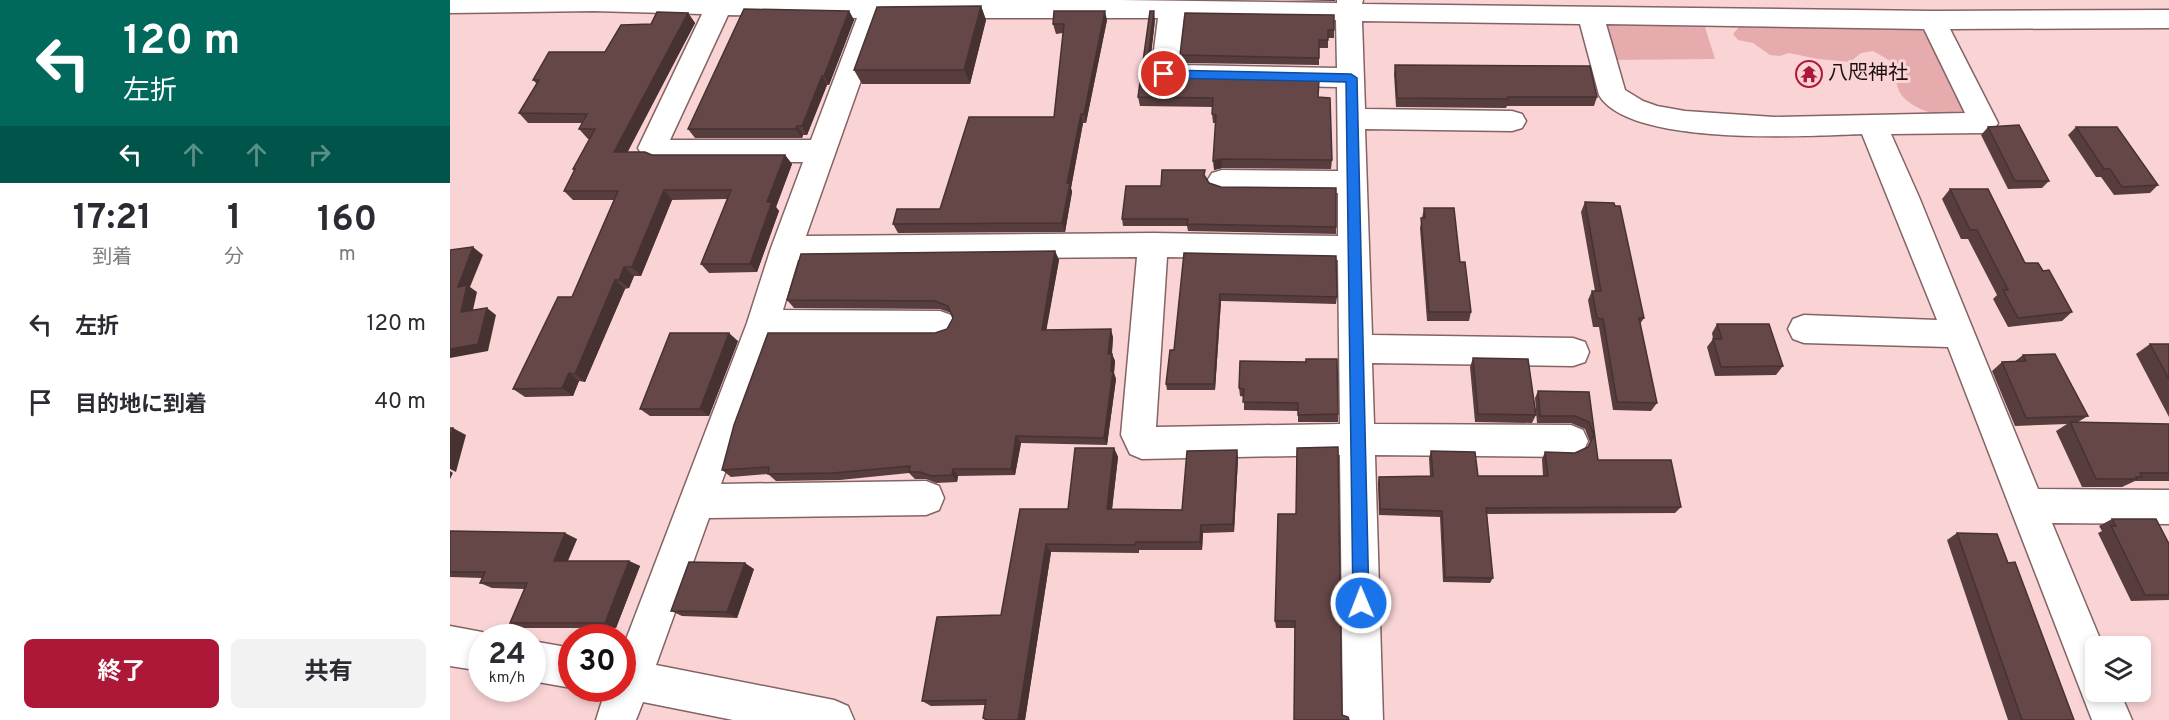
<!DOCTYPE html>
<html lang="ja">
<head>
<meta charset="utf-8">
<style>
	body { margin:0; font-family:Overpass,"Noto Sans JP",sans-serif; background:#f2f2f3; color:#2b2b33; height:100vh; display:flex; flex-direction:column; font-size:22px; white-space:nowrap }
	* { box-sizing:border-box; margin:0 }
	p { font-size:20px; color:#7c7c81 }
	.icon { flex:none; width:33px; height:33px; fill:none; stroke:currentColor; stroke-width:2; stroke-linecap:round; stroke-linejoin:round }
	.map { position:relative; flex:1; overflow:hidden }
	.sheet { display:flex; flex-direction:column; background:#fff; width:450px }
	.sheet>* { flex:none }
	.top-card { background:#00695c; color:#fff; overflow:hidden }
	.controls { position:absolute; left:1635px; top:636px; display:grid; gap:12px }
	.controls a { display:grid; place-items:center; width:66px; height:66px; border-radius:9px; background:#fff; box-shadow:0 3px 9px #0003; font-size:30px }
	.speed { position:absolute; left:18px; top:624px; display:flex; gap:12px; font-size:30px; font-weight:700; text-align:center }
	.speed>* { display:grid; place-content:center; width:78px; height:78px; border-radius:50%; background:#fff; box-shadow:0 3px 9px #0003; line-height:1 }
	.speed small { font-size:15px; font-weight:400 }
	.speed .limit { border:9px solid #d22; background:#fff; color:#111 }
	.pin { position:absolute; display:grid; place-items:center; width:51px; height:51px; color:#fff; margin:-26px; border:3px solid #fff; border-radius:50%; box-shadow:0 2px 6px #0007 }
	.me { position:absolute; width:66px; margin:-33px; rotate:359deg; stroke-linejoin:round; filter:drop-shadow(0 0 4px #0008) }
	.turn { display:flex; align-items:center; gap:21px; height:126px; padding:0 24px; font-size:27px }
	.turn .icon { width:78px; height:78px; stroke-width:2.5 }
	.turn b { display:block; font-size:42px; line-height:51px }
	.lanes { display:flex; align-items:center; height:57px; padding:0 24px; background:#0003; justify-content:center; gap:30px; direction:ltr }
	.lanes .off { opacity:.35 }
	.eta { display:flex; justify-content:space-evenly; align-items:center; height:102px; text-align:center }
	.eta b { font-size:36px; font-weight:700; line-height:42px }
	.primary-button { display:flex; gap:12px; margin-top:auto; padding:12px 24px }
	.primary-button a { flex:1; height:69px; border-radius:9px; background:#ad1839; color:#fff; font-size:24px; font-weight:700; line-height:69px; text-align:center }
	.primary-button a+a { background:#f2f2f3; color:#2b2b33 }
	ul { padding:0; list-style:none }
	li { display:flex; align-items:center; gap:18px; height:78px; padding:0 24px }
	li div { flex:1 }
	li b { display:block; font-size:22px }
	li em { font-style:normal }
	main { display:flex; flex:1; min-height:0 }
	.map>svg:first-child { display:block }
	.green { fill:#e6abad }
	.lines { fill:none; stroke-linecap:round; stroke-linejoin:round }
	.minor-casing { stroke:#846364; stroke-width:3 }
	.minor { fill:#fff; fill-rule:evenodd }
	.wall { fill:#583d3e }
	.shaded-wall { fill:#473232 }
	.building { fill:#664748; stroke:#473232; stroke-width:1.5 }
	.route { fill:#1a73e8; stroke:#114b97; stroke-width:1.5 }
	.labels { text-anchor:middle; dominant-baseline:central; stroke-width:6; stroke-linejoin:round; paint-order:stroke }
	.poi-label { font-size:20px; fill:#1d1011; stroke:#fad4d5; text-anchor:start }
</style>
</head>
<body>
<main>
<section class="sheet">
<div class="top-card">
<div class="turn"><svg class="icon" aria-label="left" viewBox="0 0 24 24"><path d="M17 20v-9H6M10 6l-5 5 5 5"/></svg><div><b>120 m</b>左折</div></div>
<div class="lanes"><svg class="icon" aria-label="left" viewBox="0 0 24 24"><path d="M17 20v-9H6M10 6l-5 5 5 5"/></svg><svg class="icon off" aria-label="ahead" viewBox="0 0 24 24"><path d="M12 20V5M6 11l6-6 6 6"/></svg><svg class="icon off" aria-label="ahead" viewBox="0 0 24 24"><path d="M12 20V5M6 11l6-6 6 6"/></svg><svg class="icon off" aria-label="right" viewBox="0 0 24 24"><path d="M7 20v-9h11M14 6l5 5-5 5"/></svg></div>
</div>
<div class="eta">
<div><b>17:21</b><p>到着</p></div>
<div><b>1</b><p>分</p></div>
<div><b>160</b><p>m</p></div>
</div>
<ul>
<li><svg class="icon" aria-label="left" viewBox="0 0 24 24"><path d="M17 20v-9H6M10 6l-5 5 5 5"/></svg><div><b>左折</b></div><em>120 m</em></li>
<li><svg class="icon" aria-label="arrive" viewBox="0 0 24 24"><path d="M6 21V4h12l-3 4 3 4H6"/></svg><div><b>目的地に到着</b></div><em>40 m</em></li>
</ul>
<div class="primary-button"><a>終了</a><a>共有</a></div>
</section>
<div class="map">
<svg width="1719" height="720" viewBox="0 0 1719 720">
	<rect width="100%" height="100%" fill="#fad4d5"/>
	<!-- green -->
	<g class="green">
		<polygon points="1152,22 1254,24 1265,59 1161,60"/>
		<path d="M1326,23L1468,29L1480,34L1516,110C1512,112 1508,116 1503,116C1486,117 1457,107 1449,91C1445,83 1447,72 1444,63L1423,51L1411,53L1400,62L1368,59L1339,53L1330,56L1320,55L1303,43L1288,40L1283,34L1289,27L1318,28Z"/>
	</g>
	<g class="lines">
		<defs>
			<g id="minor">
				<path d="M0,0H670L887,3V0H913L912,4L1483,11L1719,10V28L1500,29L1548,123L1544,130L1534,133L1441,134L1469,197L1588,489L1719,490V524L1602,523L1653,646H1646V692H1670L1682,720H1642L1498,347L1354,343L1343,339L1338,329L1343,319L1354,315L1487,320L1412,134C1358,136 1179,147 1149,95L1130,24L912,21L915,109L1062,111L1072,114L1076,121L1072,128L1062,131L915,129L922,335L1123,338L1135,342L1139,352L1135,362L1123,366L922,363L924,424L1121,425L1133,430L1138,441L1133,452L1121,457L925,455L933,720H893L890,455L692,459L680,454L671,435L687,257L348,260L333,310L490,311L501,315L506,325L501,335L490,339L324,337L271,484L476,481L489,486L494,498L489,510L476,515L259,518L206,665L384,700L398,706L404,720H283L193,702L186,720H146L156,688H172V650L297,323L321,248L353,162H210L192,155L188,148L252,14L143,11L0,13ZM278,15L407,18L361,140H220ZM433,18H708L701,74L704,81L714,83L887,87L888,171L772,170L762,173L757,181L762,189L772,192L888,193V236L703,233L356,236ZM734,18L886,20L887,68L729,65ZM1156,24L1474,29L1515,113L1324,117L1235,111L1207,106L1193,101L1175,90ZM717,257L888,260L890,424L706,427Z"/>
				<polygon points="0,626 32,632 44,638 32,638 32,671 0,666"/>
				<polygon points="82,641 122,648 122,688 82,681"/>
			</g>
		</defs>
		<!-- minor casing -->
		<use href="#minor" class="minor-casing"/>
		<!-- minor -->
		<use href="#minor" class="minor"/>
	</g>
	<!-- wall -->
	<g class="wall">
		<polygon points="833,0 885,0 885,1"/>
		<polygon points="531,6 536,20 520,84 412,84 404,70"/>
		<polygon points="399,11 404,20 379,85 377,85 357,135 353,135 352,138 245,138 238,129"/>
		<polygon points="238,13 245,23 177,152 202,155 335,155 342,164 326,207 329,211 307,272 259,273 251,264 277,199 222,200 191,276 184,276 179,288 175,289 135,382 129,381 123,396 75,397 63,389 122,297 164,200 123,200 114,191 125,171 123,169 140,139 138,139 129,129 132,123 78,123 69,113 87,84 83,80 155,52 201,24"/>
		<polygon points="884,15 884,38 878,38 878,48 869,48 869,65 731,63 730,55"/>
		<polygon points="657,20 636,123 633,123 621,188 622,192 615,232 448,233 443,224 490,209 604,117 613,33 606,34 603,24"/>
		<polygon points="705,20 699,69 702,74 868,97 882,160 881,169 772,168 764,170 766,123 763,123 762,114 763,107 690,106 688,97"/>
		<polygon points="945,65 1147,97 1144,106 1057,106 1056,108 946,107 944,74"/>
		<polygon points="1538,127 1599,181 1592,188 1558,189 1531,135"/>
		<polygon points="1626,127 1708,185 1700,193 1664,195 1651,177 1646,177 1618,135"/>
		<polygon points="759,183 771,187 886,188 886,234 738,231 737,226 673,226 672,219 711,186"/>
		<polygon points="1500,189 1575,263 1593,271 1622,312 1612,321 1558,327 1543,299 1547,295 1518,239 1511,239 1492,199"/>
		<polygon points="1135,202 1194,318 1190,324 1207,403 1201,411 1163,410 1149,327 1143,327 1138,300 1142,291 1145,291 1131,212"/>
		<polygon points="974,208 1010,262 1021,312 1019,321 977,321 970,228"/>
		<polygon points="605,251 609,260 596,330 663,337 662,354 665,361 664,373 666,379 657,445 571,443 565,475 508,476 507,482 486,483 476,479 465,479 459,473 390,480 326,481 318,474 281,477 272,470 485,333 497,329 503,318 501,313 490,309 344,308 337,300"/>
		<polygon points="734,253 887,297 886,304 771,301 765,390 717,390 716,384 724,350"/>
		<polygon points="1267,324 1333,366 1326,375 1265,376 1257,347 1263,339 1262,333"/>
		<polygon points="288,341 259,416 200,416 190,409"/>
		<polygon points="1700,344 1719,344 1719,417 1686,354"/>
		<polygon points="1573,355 1638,416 1628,422 1719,424 1719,481 1685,481 1672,487 1632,487 1606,431 1617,424 1565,426 1542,371 1552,362 1564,362"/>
		<polygon points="1023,358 1086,415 1082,423 1025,422 1020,367"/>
		<polygon points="790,361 888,414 888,422 848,422 848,411 794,410 794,397 790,396 789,388"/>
		<polygon points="1088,391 1139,392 1148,460 1231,507 1225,513 1037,514 1043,578 1040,583 993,582 990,517 929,515 928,483 929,477 980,476 979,458 981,451 1028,476 1093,476 1092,459 1095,452 1125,453 1137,448 1140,442 1135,429 1121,423 1087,423 1085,398"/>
		<polygon points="664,448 668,457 662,509 732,510 787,450 788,459 784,532 753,533 752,550 689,550 689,553 601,552 575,720 535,720 533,718 535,705 481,706 472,701 551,615 618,509"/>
		<polygon points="828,514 892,715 844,720 845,628 826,628 825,621"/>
		<polygon points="1662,519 1719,544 1719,600 1681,601 1648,533 1652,531 1649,526"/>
		<polygon points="0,531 127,539 118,561 179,561 190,566 166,628 73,628 60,623 75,589 42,588 30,583 32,578 0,577"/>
		<polygon points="1507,533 1558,563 1624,720 1558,720 1497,540"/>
		<polygon points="304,569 287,618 232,616 221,611"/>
	</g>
	<!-- shaded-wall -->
	<g class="shaded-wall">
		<polygon points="531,6 536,20 520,84 514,70"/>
		<polygon points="399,11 404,20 379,85 374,76"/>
		<polygon points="655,11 657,20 636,123 634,114"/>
		<polygon points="704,11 705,20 699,74 697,65"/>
		<polygon points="238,13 245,23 173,161 164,152"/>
		<polygon points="372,76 377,85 357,135 352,126"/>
		<polygon points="631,114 633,123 621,188 622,192 615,232 612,223 617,183"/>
		<polygon points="347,126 353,135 352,138 346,129"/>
		<polygon points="335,155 342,164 326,207 329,211 307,272 300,264 317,202"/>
		<polygon points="771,159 772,168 764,170 763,161"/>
		<polygon points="214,190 222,200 191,276 182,267"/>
		<polygon points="23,247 33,255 20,287 27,292 21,319 11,312 8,287"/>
		<polygon points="605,251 609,260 595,338 592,330"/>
		<polygon points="174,267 184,276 179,288 169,280"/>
		<polygon points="165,280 175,289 135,382 125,374"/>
		<polygon points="770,294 771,301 765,390 764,384"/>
		<polygon points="37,308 46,315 38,351 0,358 0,349"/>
		<polygon points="661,329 663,337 661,362 658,354"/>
		<polygon points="279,333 288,341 259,416 250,409"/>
		<polygon points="662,354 665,361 664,373 666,379 657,445 654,438"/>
		<polygon points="119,373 129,381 123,396 112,388"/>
		<polygon points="3,428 16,435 6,472 0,469 0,440"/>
		<polygon points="566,436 571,443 565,475 561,469"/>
		<polygon points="664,448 668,457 661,518 657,509"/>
		<polygon points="787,450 788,459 784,532 783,524"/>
		<polygon points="503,469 508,476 507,482 502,475"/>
		<polygon points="0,471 3,473 0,479"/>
		<polygon points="751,525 753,533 752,550 750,542"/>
		<polygon points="115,533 127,539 115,566 104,561"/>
		<polygon points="596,544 601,552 575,720 568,720"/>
		<polygon points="179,561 190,566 166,628 155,623"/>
		<polygon points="295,563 304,569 287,618 277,612"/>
	</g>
	<!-- building -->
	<g class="building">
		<polygon points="531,6 514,70 404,70 427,7"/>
		<polygon points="294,9 399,11 374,76 372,76 352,126 347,126 346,129 238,129"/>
		<polygon points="604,11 655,11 634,114 631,114 617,183 620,183 612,223 443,224 447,209 490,209 519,117 604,117 614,24 603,24"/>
		<polygon points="700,11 704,11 697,65 702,74 869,80 868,97 880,98 882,160 771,159 763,161 766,115 762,114 763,98 688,97"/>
		<polygon points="207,12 238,13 164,152 195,152 202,155 335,155 317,202 322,202 300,264 251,264 281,190 214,190 182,267 174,267 169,280 165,280 125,374 119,373 112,388 63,389 108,297 122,297 168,191 114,191 125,169 123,169 145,129 129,129 137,114 69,113 89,80 83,80 99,52 155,52 171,25 201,24"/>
		<polygon points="735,13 884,15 884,30 878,30 878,40 869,40 869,58 730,55"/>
		<polygon points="945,65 1140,66 1147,97 1058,97 1058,99 947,98"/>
		<polygon points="1569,125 1599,181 1565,181 1538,127"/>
		<polygon points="1626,127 1667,127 1708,185 1672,187 1660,169 1654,169"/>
		<polygon points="712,170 755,170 754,175 759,183 771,187 886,188 886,227 737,224 738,219 672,219 676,186 711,186"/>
		<polygon points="1500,189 1538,189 1575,263 1588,263 1593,271 1599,270 1622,312 1568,318 1553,290 1558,290 1527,230 1520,230"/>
		<polygon points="1135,202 1164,203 1165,206 1170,206 1194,318 1189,318 1207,403 1167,402 1153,319 1147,318 1142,291 1151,291"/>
		<polygon points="974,208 1004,208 1010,262 1015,262 1021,312 979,312 971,218 975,218"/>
		<polygon points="23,247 8,287 17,285 11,312 37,308 28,344 0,349 0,250"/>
		<polygon points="605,251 592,330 661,329 658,354 662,354 661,371 663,371 654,438 566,436 561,469 503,469 502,475 481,476 470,472 459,472 460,466 383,473 318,474 319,467 272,470 284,425 318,333 485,333 497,329 503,318 498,306 485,301 337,300 351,254"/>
		<polygon points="734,253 886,256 887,297 770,294 764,384 716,384 720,350 724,350"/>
		<polygon points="1267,324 1319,324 1333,366 1271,367 1263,339 1272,339"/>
		<polygon points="220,333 279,333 250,409 190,409"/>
		<polygon points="1700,344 1719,344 1719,379"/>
		<polygon points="1605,354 1638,416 1576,418 1552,362 1576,361 1573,355"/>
		<polygon points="1023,358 1078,359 1086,415 1028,414"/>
		<polygon points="856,359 887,359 888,414 848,415 848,403 793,402 794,389 789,388 790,361 856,362"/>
		<polygon points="1088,391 1139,392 1148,460 1221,460 1231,507 1036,508 1043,578 995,577 992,511 930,509 929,477 983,476 981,451 1025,452 1028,476 1098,476 1095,452 1125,453 1138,447 1144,435 1139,422 1125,416 1090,416"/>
		<polygon points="1620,422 1719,424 1719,473 1690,473 1692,477 1686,477 1687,479 1646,479"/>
		<polygon points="0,428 3,428 0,440"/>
		<polygon points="888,447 892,715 898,717 899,720 844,720 845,621 825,621 828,514 846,514 847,448"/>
		<polygon points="625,448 664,448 657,509 732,510 737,451 787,450 783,524 751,525 750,542 686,542 685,545 596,544 568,720 538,720 533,718 536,700 472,701 487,617 551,615 570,509 618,509"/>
		<polygon points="1662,519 1706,519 1719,544 1719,595 1695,595 1661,526 1666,526"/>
		<polygon points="0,531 115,533 104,561 179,561 155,623 60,623 77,583 30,583 35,572 0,572"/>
		<polygon points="1507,533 1547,534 1558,563 1565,562 1624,720 1572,720"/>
		<polygon points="239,562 295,563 277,612 221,611"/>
	</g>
	<!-- route -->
	<polygon class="route" points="714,70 901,74 907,78 919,603 916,609 911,611 905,609 903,603 896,82 714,78 709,74"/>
	<!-- icons -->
	<defs>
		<symbol id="temple-ring" viewBox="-11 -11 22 22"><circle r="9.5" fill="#fad4d5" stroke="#ad1839" stroke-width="1.5"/><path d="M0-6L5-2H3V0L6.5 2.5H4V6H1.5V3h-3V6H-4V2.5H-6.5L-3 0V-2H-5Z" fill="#ad1839"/></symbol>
	</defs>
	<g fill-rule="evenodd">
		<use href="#temple-ring" x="1344" y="59" width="30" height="30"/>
	</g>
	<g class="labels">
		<!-- poi labels -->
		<g class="poi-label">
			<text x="1378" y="74">八咫神社</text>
		</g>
	</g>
</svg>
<div class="controls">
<a><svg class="icon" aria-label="layers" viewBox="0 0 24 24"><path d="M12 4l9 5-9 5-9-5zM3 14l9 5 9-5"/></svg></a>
</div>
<div class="speed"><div>24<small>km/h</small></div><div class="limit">30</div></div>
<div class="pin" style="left:714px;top:74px;background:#d93025"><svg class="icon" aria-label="arrive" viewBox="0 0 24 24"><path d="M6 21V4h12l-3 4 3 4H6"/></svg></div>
<svg class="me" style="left:911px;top:603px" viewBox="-20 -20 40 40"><circle r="17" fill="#1a73e8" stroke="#fff" stroke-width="3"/><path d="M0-11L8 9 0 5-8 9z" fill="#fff"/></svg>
</div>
</main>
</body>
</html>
